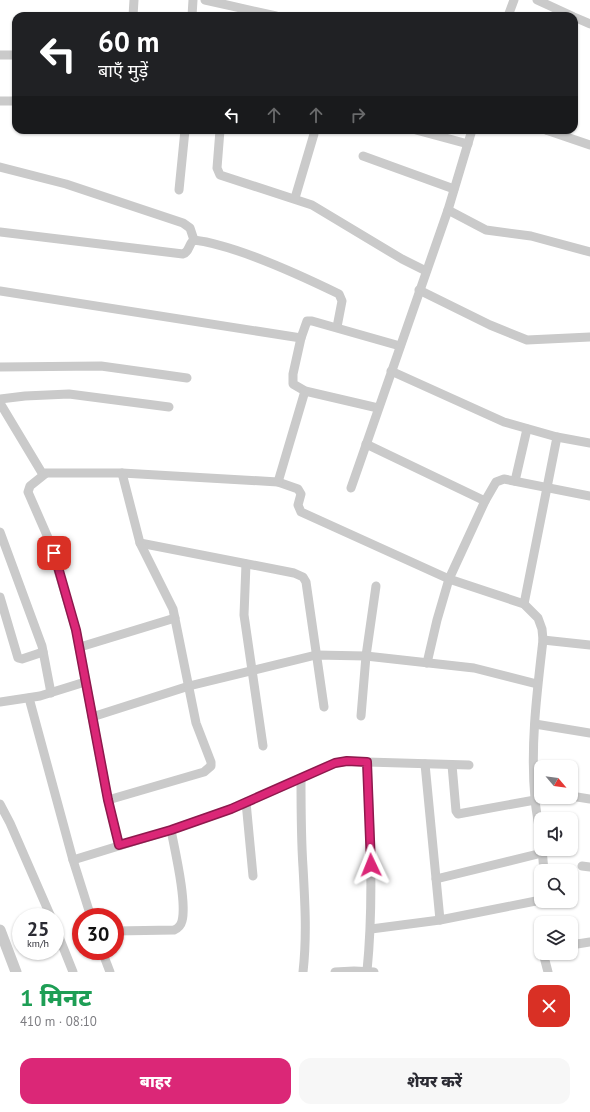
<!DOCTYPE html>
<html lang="hi">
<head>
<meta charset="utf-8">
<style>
	body { margin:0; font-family:"PT Sans","Noto Sans Devanagari",sans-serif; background:#f7f7f7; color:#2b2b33; height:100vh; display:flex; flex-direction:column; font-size:15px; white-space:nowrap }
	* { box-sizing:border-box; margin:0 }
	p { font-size:13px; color:#7c7c81 }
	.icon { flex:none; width:22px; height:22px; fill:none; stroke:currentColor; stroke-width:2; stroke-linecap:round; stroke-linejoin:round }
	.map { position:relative; height:972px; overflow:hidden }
	.details { display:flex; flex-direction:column; background:#fff; flex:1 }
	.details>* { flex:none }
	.top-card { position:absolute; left:12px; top:12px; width:566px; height:122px; border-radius:12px; box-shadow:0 1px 3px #0004; background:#202124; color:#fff; overflow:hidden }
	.needle { width:26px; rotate:119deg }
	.tools { position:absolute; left:534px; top:760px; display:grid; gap:8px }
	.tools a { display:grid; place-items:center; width:44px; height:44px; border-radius:8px; background:#fff; box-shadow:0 1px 3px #0004; font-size:20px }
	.speed { position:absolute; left:12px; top:908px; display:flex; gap:8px; font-size:20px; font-weight:700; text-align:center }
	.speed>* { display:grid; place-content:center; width:52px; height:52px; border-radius:50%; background:#fff; box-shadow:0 1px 3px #0004; line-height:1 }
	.speed small { font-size:10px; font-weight:400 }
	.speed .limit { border:6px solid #d22; background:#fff; color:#111 }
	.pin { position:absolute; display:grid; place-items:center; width:34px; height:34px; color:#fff; margin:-17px; border-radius:8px; box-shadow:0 2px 6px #0006 }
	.me { position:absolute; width:44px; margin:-22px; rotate:358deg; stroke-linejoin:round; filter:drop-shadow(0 0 3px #0008) }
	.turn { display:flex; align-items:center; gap:14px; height:84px; padding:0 20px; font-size:18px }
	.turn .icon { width:52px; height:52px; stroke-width:2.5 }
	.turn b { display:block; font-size:28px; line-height:34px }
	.lanes { display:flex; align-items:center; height:38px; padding:0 20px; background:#0003; justify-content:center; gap:20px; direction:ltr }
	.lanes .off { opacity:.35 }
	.round { display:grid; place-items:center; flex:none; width:42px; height:42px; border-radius:12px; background:#f7f7f7 }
	.overview { display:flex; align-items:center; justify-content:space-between; height:68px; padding:0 20px }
	h1 { font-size:24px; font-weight:800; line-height:30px; color:#1e9e55 }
	.primary-button { display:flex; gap:8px; margin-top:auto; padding:8px 20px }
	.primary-button a { flex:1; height:46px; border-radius:12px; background:#db2777; color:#fff; font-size:16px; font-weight:800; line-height:46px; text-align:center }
	.primary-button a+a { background:#f7f7f7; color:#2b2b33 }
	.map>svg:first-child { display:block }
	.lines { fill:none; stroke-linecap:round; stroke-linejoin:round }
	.minor { stroke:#cacaca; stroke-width:9 }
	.tertiary { stroke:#cacaca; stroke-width:11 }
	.route-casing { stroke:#8e194d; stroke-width:10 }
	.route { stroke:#db2777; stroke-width:7 }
</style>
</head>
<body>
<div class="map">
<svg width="590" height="972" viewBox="0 0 590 972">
	<rect width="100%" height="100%" fill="#fff"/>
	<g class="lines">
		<!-- minor -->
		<g class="minor">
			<polyline points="205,0 276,16"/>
			<polyline points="537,0 572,16"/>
			<polyline points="133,16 134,0"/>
			<polyline points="192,16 193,0"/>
			<polyline points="508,16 514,0"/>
			<polyline points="574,17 590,24"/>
			<polyline points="0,55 16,55"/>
			<polyline points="0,101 16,101"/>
			<polyline points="220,130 217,168 220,175 312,205 402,259 426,271"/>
			<polyline points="416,130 468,144"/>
			<polyline points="546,130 590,145"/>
			<polyline points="363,156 454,189"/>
			<polyline points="0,167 66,184 183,223 190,228 194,240"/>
			<polyline points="179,190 185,130"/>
			<polyline points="295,198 314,134"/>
			<polyline points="448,210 486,230 531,236 590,252"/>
			<path d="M0,232L183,254C190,252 188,244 194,240C236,245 300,275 339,294L342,301L337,327"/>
			<polyline points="419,290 490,325 527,340 590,337"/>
			<polyline points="0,291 301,338 307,321 312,321 400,346"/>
			<polyline points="301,338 293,374 293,384 305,391 378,408"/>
			<polyline points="0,367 101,366 187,378"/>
			<polyline points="391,371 504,422 557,437 524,604"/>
			<polyline points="0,399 25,396 69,394 169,407"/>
			<polyline points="0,403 42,473 122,473 278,482 298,489 301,494 298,505 301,512 449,579 524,604 538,618 542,629 543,640"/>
			<polyline points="557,437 590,443"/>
			<polyline points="366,444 485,501 449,579 437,620 427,663"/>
			<polyline points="45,474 30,486 28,492 49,540 76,630 108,800 119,845"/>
			<polyline points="515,481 527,429"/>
			<polyline points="278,482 305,391"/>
			<polyline points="351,488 448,210 472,130"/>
			<polyline points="485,501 496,482 504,479 590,496"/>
			<polyline points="0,532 42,646 51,693"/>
			<polyline points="140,543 294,573 303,577 306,582 324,707"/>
			<polyline points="246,564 244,615 263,746"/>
			<polyline points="0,597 18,658 22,659 43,652"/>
			<polyline points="80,647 175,618"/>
			<polyline points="29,698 73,860 91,917"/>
			<polyline points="0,702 40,696 85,682"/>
			<polyline points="361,716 366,656 376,586"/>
			<polyline points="92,717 189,686 316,655 366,656 474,668 537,684"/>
			<polyline points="535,724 590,733"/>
			<polyline points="367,762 469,765"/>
			<polyline points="425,764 440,920"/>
			<polyline points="452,765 456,811 458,814 535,800"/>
			<path d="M301,778C301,808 301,838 303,867C305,903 307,937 303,972"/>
			<polyline points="571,796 590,799"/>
			<polyline points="108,800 204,772 211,766 211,762 196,723 173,609 140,543 122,473"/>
			<polyline points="246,802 253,876"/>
			<polyline points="0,804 10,823 51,917"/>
			<path d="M541,839C539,825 536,812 535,799C530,746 537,692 543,640L590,645"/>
			<polyline points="542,849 544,871"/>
			<path d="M73,860L171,830L231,809L335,763L347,761L367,762C370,832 374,901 367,971"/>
			<polyline points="582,866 590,867"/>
			<polyline points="436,879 542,853"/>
			<polyline points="55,927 73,972"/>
			<polyline points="371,929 440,920 541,900"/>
			<path d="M115,931L174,930C179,928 181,925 182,921C187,902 175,851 171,830"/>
			<polyline points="571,945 590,942"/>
			<polyline points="102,951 110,972"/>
			<polyline points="543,953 548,972"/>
			<polyline points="335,972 354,971 374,972"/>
		</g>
		<!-- tertiary -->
		<polyline class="tertiary" points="0,930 16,972"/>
	</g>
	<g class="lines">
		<defs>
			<polyline id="route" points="54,553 76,630 108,800 119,845 171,830 231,809 335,763 347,761 367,762 371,865"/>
		</defs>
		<!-- route casing -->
		<use href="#route" class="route-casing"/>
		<!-- route -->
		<use href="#route" class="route"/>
	</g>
</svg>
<div class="tools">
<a><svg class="needle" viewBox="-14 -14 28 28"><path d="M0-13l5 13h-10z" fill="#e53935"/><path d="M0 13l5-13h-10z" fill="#7c7c81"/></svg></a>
<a><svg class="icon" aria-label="sound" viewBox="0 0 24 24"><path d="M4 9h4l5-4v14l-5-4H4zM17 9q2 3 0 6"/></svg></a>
<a><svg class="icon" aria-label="search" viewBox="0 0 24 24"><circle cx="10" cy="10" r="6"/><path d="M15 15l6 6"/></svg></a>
<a><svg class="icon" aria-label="layers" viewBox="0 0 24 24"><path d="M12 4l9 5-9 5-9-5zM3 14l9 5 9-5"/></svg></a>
</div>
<div class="speed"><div>25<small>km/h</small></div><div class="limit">30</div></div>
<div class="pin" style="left:54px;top:553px;background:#d93025"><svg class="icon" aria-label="arrive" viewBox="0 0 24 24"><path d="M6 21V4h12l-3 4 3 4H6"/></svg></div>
<svg class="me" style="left:371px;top:865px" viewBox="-20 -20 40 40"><path d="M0-17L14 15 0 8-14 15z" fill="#db2777" stroke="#fff" stroke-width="4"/></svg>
<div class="top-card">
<div class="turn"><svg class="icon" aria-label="left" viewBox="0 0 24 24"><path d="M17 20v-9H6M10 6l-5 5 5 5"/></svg><div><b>60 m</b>बाएँ मुड़ें</div></div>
<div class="lanes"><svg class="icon" aria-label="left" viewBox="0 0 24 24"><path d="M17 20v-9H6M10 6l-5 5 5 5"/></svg><svg class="icon off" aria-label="ahead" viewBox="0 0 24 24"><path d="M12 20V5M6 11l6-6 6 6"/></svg><svg class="icon off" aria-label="ahead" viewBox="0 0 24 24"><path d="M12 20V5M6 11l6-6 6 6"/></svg><svg class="icon off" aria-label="right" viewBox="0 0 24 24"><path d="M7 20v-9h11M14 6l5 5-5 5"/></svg></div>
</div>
</div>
<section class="details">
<div class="overview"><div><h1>1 मिनट</h1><p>410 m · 08:10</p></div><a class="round" style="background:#d93025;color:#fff"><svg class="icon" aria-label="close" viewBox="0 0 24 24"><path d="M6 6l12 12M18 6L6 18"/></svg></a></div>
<div class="primary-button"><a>बाहर</a><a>शेयर करें</a></div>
</section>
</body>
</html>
